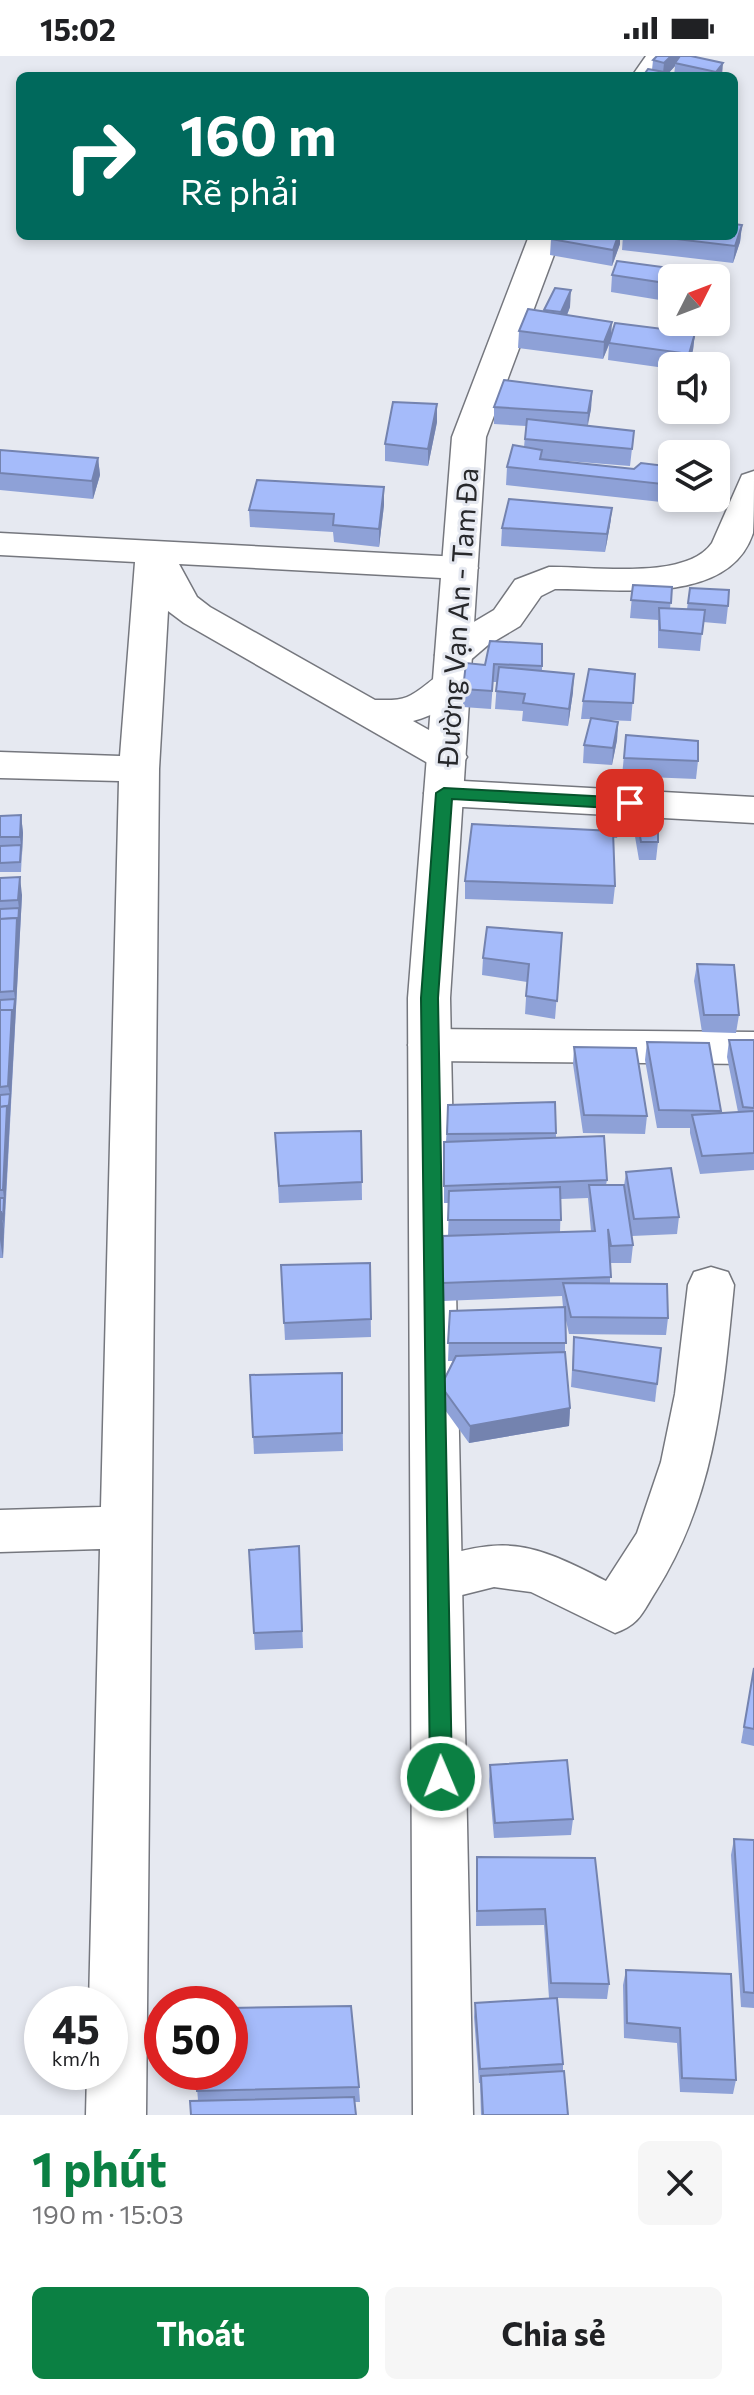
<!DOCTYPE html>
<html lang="vi">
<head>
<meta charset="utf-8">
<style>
	body { margin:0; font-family:Commissioner,sans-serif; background:#f6f6f6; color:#202124; height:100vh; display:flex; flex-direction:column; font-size:30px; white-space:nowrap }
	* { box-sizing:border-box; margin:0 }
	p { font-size:26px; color:#757577 }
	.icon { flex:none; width:44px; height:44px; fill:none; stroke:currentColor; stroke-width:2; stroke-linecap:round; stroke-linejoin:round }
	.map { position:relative; height:2059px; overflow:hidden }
	.drawer { display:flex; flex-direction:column; background:#fff; flex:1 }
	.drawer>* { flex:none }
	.guide { position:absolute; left:16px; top:16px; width:722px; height:168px; border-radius:12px; box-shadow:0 4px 12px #0003; background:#00695c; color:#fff; overflow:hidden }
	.needle { width:52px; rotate:48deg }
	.tools { position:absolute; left:658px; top:208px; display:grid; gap:16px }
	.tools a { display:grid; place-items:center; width:72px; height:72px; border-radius:12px; background:#fff; box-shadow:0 4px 12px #0003; font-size:40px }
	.speed { position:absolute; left:24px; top:1930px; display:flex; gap:16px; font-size:40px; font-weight:700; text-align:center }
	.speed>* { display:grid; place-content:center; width:104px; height:104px; border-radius:50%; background:#fff; box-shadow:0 4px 12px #0003; line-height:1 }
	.speed small { font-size:20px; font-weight:400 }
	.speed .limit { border:12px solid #d22; background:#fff; color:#111 }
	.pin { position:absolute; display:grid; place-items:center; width:68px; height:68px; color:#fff; margin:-34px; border-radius:16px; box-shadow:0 4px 12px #0006 }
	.me { position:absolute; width:88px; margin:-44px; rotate:359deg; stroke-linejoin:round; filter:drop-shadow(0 0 6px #0008) }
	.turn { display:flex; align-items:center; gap:28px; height:168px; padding:0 32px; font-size:36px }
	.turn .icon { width:104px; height:104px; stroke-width:2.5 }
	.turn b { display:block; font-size:56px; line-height:68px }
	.round { display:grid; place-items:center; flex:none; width:84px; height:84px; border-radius:12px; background:#f6f6f6 }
	.summary { display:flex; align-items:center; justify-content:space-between; height:136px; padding:0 32px }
	h1 { font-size:48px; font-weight:700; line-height:60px; color:#0b8043 }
	.action { display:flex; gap:16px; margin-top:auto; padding:16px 32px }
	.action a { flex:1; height:92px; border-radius:12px; background:#0b8043; color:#fff; font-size:32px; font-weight:700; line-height:92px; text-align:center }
	.action a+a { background:#f6f6f6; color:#202124 }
	.status { display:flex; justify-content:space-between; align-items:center; height:56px; padding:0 40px; background:#fff; direction:ltr }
	.status svg { height:22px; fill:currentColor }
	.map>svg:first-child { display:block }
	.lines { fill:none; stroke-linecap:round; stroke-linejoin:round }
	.minor-casing { stroke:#75777e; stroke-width:3 }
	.major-casing { stroke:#75777e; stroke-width:3 }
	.minor { fill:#fff; fill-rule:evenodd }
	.major { fill:#fff; fill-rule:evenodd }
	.wall { fill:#8ea1d7; fill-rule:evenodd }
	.shaded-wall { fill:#7483af }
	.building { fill:#a5bbfa; stroke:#7483af; stroke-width:2 }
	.route { fill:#0b8043; stroke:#07532c; stroke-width:2 }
	.labels { text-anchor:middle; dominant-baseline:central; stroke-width:6; stroke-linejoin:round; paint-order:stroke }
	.street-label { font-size:28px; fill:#27282b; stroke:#e6e9f1 }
</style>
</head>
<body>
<div class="status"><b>15:02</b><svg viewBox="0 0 49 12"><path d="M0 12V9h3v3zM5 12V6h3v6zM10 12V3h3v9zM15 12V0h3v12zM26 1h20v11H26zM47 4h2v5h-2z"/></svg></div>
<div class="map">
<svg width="754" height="2059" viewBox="0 0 754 2059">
	<rect width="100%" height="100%" fill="#e6e9f1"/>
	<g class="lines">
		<defs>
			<g id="minor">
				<path d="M754,415C754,434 754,459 753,477C729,551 616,532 555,533L541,540L520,570L488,589L467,607L454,611L441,607L435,599L462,573L494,554L515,524L549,511C591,510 686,525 712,487L742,419Z"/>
				<path d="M0,477L460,501L473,504L478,512L473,520L460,523L179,508L197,541L210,551L375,644C386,644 398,645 407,641C432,630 434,611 464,619L470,627C457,647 436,659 413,665L461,692L467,701L461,710L447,714L433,710L184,567L168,555L159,713L146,2059H86L87,2016H110V1948H89L100,1493L0,1496V1454L101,1451L119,725L0,722V696L120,700L135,506L0,499Z"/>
				<polygon points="444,724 754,741 754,767 444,750 430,746 424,737 430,728"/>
				<polygon points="430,973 754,976 754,1008 430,1005 415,1000 408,989 415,978"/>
				<path d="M711,1211L728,1216L734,1229C723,1339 716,1439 656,1535C642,1557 640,1568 615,1577L531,1536L494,1531L438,1545L420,1538L412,1523L420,1508C504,1478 529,1485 606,1525L637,1477L661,1406L675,1338L688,1229L694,1216Z"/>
			</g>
			<g id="major">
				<polygon points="646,0 675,0 661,20 632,20"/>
				<polygon points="529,180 561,180 486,381 450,942 473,2059 413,2059 408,942 452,381"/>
			</g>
		</defs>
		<!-- minor casing -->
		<use href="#minor" class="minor-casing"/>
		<!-- major casing -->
		<use href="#major" class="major-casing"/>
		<!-- minor -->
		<use href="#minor" class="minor"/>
		<!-- major -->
		<use href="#major" class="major"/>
	</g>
	<!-- wall -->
	<g class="wall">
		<polygon points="702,2 722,20 674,20 675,10 666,20 652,14 653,4"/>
		<polygon points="742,169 740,186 733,207 622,194 623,180 734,180"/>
		<polygon points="551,183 620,188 612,210 550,199"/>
		<polygon points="700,216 700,222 672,222 672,246 611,236 612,219"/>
		<polygon points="570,251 567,259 612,278 695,277 693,294 689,310 672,310 672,313 608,304 609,289 603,303 518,292 519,275 544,256 544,254"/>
		<polygon points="592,335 591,353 587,370 634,375 630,410 542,403 664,428 661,446 506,429 507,411 524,391 526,370 494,368 494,351"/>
		<polygon points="437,366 428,410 385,405 385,388"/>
		<polygon points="0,394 98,402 100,419 93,443 0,434"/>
		<polygon points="384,449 379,491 334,486 333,476 250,471 249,454"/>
		<polygon points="612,452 610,469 605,496 501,490 502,472"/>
		<polygon points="633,529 672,531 670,553 687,553 690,532 728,550 726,568 703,566 700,595 658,592 658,564 630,562"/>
		<polygon points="542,588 542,615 573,636 568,670 522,665 523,655 495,653 497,626 493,626 491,653 463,651 463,633 485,609"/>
		<polygon points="635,618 631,665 605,664 618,666 617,684 612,709 583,707 584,689 591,663 581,663 583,645"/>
		<polygon points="626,679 698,705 696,723 622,720"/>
		<polygon points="605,731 658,734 658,786 656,804 639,804 632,763 621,761 617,782 613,782 615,830 613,848 465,843 465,825 601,774"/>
		<polygon points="21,759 23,777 21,816 0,816 0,760"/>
		<polygon points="0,822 22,839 3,1202 0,1202"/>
		<polygon points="562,877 555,963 525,958 527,926 482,919 483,902"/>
		<polygon points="697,908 739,959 736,977 702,976 694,925"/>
		<polygon points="729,984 754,984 754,1114 700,1118 690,1077 690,1072 657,1072 645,1004 647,986 721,1055 721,1057 738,1056 727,1001"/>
		<polygon points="574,991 647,1060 645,1078 583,1077 573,1008"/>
		<path d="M448,1049L556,1077V1082L607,1124L606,1129L624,1130L626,1116L679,1161L677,1178L632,1180L633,1189L631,1207H610V1227L668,1262L666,1279L569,1278L565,1260V1296L570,1352L569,1370L469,1387L440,1347L441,1330L454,1305H448L450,1255L563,1251L562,1240L443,1245V1180H448L449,1147H444V1086H446ZM588,1142L591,1175L560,1176L561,1143Z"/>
		<polygon points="361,1075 362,1144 279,1147 275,1077"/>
		<polygon points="370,1207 371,1281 285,1284 281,1209"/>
		<polygon points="574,1281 657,1328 655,1346 571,1331"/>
		<polygon points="342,1317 343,1395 254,1398 250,1319"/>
		<polygon points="299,1490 303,1592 255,1594 249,1494"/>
		<polygon points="754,1611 754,1690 741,1687"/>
		<polygon points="490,1709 573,1763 571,1779 494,1782 489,1725"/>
		<polygon points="734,1783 754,1784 754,1952 741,1951 731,1799"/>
		<polygon points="477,1801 595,1802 609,1928 607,1943 557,1942 563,2008 563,2015 568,2059 481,2059 480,2027 479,2027 474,1961 475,1947 549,1942 544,1869 476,1870"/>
		<polygon points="626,1914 736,2024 733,2038 680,2036 677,1987 624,1982 623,1929"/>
		<polygon points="196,2016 359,2031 360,2046 198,2045"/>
	</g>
	<!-- shaded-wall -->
	<g class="shaded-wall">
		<polygon points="671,0 680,0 675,7 675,10 666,20 661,20 663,17 664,7"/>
		<polygon points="723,7 722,20 716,20 716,16"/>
		<polygon points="742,169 740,186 733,207 735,190"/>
		<polygon points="618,180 620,180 620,188 612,210 613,194"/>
		<polygon points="571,234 570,251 561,274 561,256"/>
		<polygon points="612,266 611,283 603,303 604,286"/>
		<polygon points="695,277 693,294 688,310 689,298"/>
		<polygon points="592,335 591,353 587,374 588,357"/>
		<polygon points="437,348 437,366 428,410 428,393"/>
		<polygon points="98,402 100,419 93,443 92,425"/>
		<polygon points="666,410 664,428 661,446 662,428"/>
		<polygon points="384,431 384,449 379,491 379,473"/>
		<polygon points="612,452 610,469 605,496 607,478"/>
		<polygon points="574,618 573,636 568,670 569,653"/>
		<polygon points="618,666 617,684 612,709 613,692"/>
		<polygon points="623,743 621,761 617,782 618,764"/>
		<polygon points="21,759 23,777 22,799 20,781"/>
		<polygon points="20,821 22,839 4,1173 3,1164 4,1142 3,1134 7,1050 10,1038 8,1030 12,954 15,943 14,935 17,862 19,853 18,844"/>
		<polygon points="1,1156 4,1173 3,1202 0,1184"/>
		<polygon points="570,1352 569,1370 469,1387 470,1370"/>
	</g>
	<!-- building -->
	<g class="building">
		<polygon points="657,0 671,0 664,7 653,4"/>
		<polygon points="680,0 691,0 723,7 716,16 675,7"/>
		<polygon points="648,13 664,16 661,20 643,20"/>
		<polygon points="734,168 742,169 735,190 651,180 734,180"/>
		<polygon points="552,180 618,180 613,194 551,183"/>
		<polygon points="617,205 700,216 698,222 672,222 672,228 612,219"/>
		<polygon points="555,232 571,234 561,256 544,254"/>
		<polygon points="528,253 612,266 604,286 519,275"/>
		<polygon points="615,267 695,277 689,298 609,287"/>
		<polygon points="504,324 592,335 588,357 494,351"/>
		<polygon points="393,346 437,348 428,393 385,388"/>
		<polygon points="527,363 634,375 632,393 525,383"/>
		<polygon points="513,389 542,394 540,403 634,413 641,407 666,410 662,428 507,411"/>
		<polygon points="0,394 98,402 92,425 0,417"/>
		<polygon points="257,424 384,431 379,473 333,469 334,458 249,454"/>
		<polygon points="509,443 612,452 607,478 502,472"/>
		<polygon points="633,529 672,531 671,547 631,544"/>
		<polygon points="690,532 729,534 728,550 688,547"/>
		<polygon points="659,552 705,554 702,578 660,574"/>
		<polygon points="490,585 542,588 542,610 494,608 492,635 463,633 466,607 485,609"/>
		<polygon points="499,611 574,618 569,653 523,647 525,638 496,635"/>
		<polygon points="589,613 635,618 633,647 583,645"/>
		<polygon points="591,662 618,666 613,692 584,689"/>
		<polygon points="626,679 698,685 698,705 624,702"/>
		<polygon points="605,731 658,734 658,786 641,786 634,745 623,743 618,764 602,764"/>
		<polygon points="21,759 20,781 0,781 0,760"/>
		<polygon points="472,768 613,775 615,830 465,825"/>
		<polygon points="21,789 20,806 0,807 0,790"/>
		<polygon points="20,821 18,844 0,845 0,822"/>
		<polygon points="19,852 18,870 17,862 0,863 0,853"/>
		<polygon points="17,862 14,935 0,936 0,863"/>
		<polygon points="487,871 562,877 557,945 526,940 529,908 483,902"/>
		<polygon points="697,908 734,909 739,959 704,959"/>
		<polygon points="15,943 13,962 12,954 0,954 0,944"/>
		<polygon points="0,954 12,954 8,1030 0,1031"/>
		<polygon points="729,984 754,984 754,1052 743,1051"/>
		<polygon points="647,986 709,987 721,1055 659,1054"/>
		<polygon points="574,991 636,992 647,1060 584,1059"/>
		<polygon points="10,1038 8,1058 7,1050 0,1051 0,1039"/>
		<polygon points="555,1046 556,1077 447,1078 448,1049"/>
		<polygon points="7,1050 3,1134 0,1134 0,1051"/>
		<polygon points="754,1055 754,1097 702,1100 692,1059"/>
		<polygon points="361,1075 362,1126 279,1130 275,1077"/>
		<polygon points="604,1080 607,1124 444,1130 444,1086"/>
		<polygon points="671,1112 679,1161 634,1163 626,1116"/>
		<polygon points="589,1129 624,1129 633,1189 611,1190 608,1173 611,1221 443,1227 443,1180 595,1175"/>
		<polygon points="560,1131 561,1164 448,1164 449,1135"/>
		<polygon points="0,1142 4,1142 3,1164 1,1156 0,1156"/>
		<polygon points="0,1156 1,1156 0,1184"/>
		<polygon points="370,1207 371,1263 284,1267 281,1209"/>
		<polygon points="563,1227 667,1228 668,1262 571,1261"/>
		<polygon points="565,1251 566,1287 448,1287 450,1255"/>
		<polygon points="574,1281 661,1292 657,1328 573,1314"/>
		<polygon points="565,1296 570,1352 470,1370 441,1330 456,1300"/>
		<polygon points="342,1317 342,1377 253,1381 250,1319"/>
		<polygon points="299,1490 302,1575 254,1577 249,1494"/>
		<polygon points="754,1612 754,1673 744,1671"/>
		<polygon points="567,1704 573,1763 495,1767 490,1709"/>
		<polygon points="734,1783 754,1784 754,1937 744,1936"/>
		<polygon points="477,1801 595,1802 609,1928 551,1927 545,1853 477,1855"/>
		<polygon points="626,1914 731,1918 736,2024 682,2022 680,1972 627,1967"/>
		<polygon points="557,1942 563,2008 480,2013 475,1947"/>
		<polygon points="351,1950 359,2031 197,2035 196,2016 230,2016 230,1952"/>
		<polygon points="564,2015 568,2059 483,2059 481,2020"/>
		<polygon points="354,2041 356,2059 191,2059 190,2045"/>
	</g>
	<!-- route -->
	<polygon class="route" points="444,732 630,742 638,747 630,753 452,743 438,942 452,1721 449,1728 441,1731 433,1728 430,1721 421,942 436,737"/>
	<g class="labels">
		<!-- street labels -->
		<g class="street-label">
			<text transform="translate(457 561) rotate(-86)">Đường Vạn An - Tam Đa</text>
		</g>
	</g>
</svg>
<div class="tools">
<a><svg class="needle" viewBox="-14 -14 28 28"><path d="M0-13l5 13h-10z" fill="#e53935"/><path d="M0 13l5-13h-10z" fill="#757577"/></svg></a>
<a><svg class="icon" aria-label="sound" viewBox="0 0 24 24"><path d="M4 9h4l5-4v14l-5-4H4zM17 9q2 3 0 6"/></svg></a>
<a><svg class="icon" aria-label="layers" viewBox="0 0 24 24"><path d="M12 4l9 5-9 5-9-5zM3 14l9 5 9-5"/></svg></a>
</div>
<div class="speed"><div>45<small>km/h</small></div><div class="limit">50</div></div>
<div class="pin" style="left:630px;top:747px;background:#d93025"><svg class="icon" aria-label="arrive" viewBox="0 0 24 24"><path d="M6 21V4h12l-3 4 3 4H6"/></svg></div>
<svg class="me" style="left:441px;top:1721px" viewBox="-20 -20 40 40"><circle r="17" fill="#0b8043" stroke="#fff" stroke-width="3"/><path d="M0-11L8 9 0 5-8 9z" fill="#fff"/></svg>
<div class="guide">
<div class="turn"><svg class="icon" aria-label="right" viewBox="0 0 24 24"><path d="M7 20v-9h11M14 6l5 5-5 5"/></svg><div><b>160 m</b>Rẽ phải</div></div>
</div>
</div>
<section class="drawer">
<div class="summary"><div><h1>1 phút</h1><p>190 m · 15:03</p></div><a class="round"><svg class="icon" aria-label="close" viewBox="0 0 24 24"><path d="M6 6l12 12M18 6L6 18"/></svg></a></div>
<div class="action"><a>Thoát</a><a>Chia sẻ</a></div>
</section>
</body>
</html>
